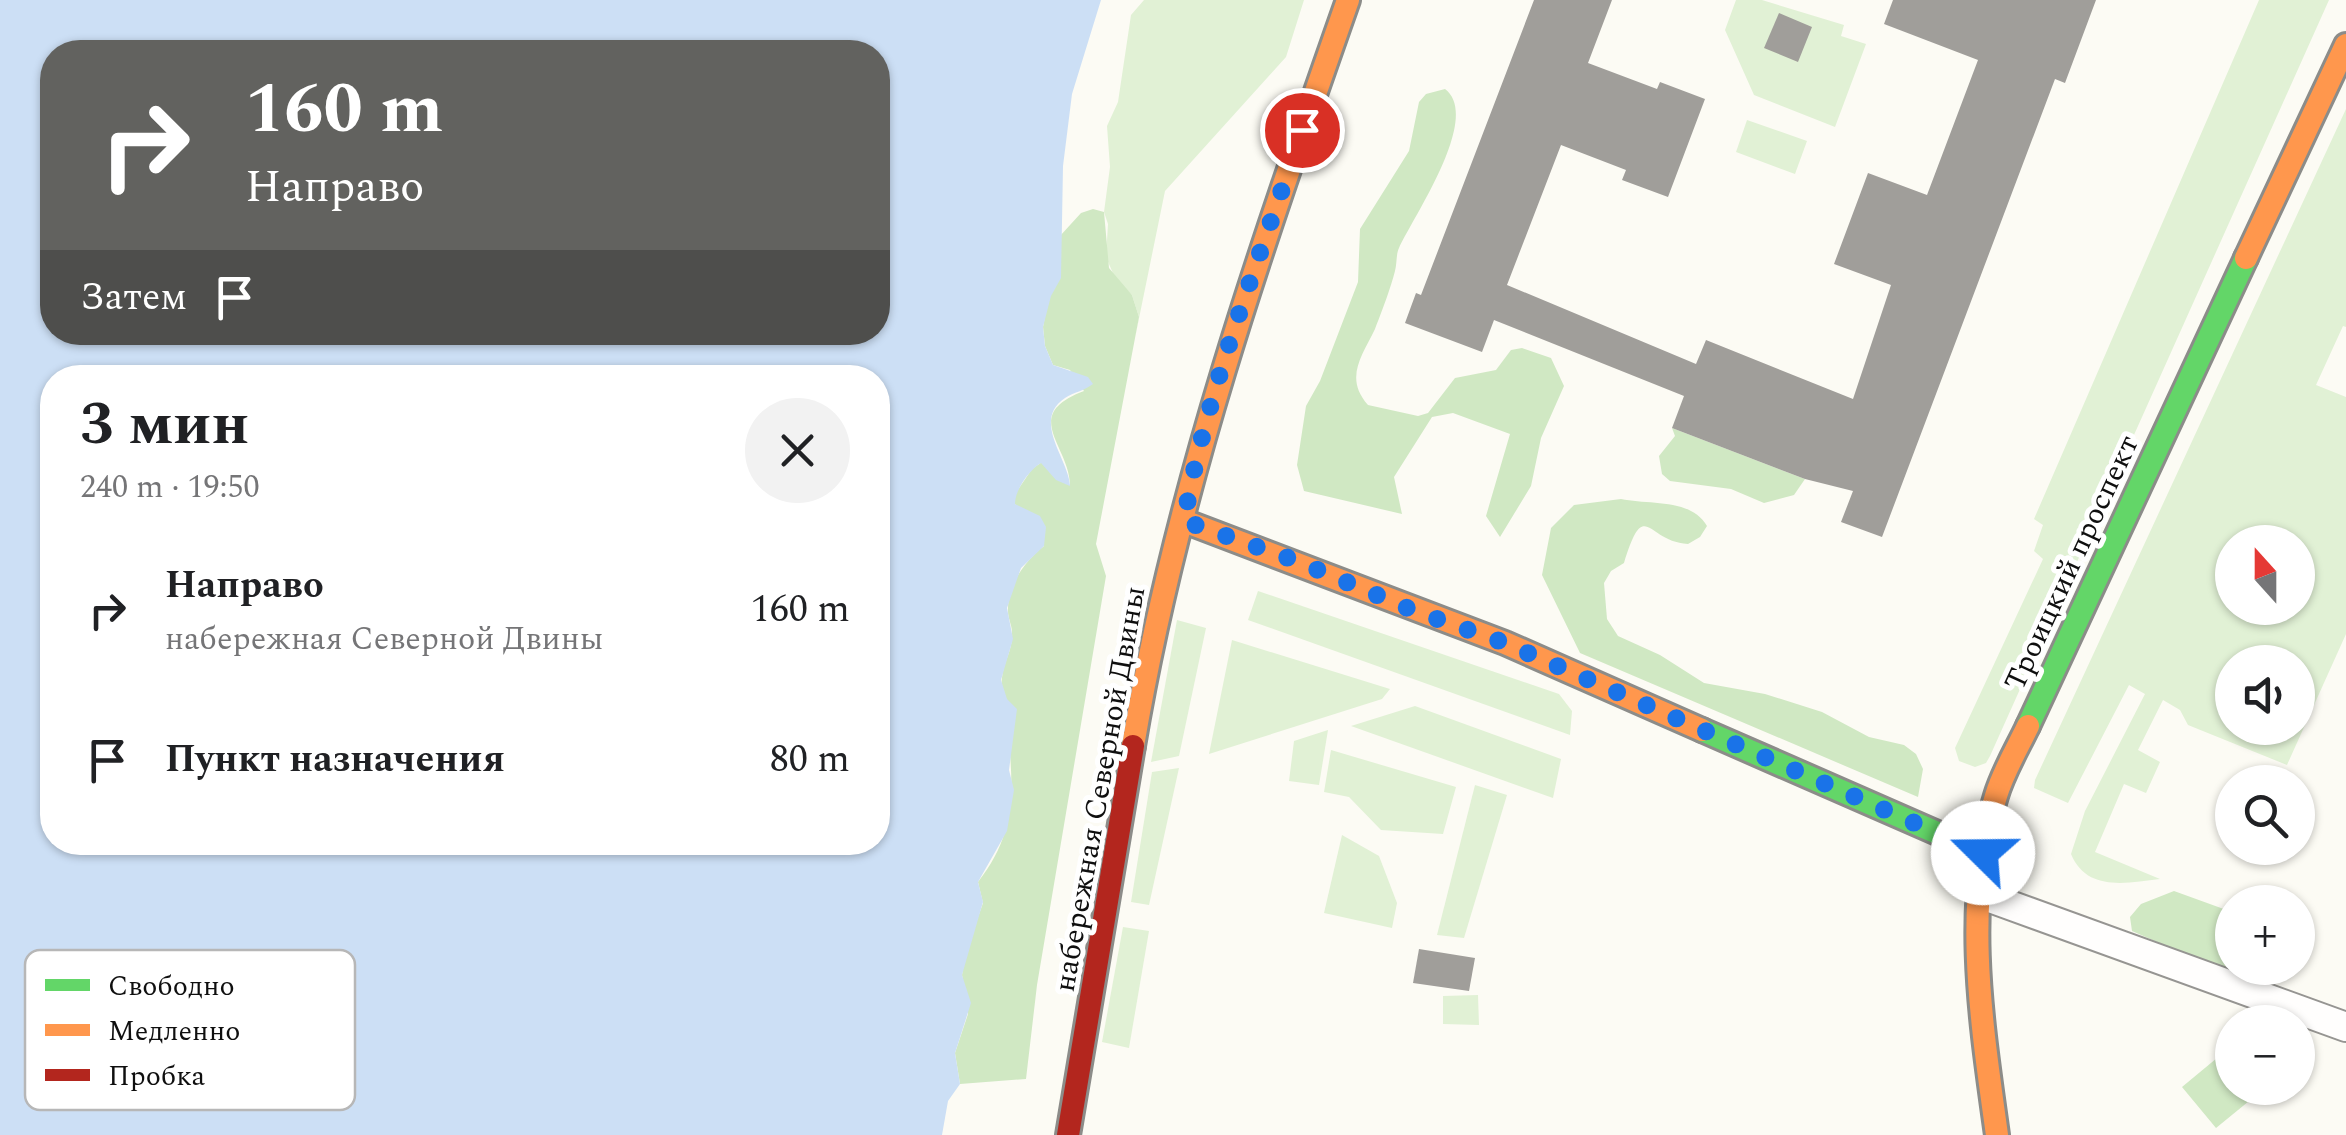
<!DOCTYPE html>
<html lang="ru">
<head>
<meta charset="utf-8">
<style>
	body { margin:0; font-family:Spectral,serif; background:#f2f2f2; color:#202124; height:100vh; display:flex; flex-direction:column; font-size:38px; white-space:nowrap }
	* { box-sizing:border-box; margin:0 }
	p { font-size:32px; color:#757577 }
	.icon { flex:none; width:55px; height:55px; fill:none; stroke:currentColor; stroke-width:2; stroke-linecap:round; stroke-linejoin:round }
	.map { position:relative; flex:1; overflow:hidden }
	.panel { position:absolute; left:40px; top:365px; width:850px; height:490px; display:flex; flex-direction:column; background:#fff; border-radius:40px; box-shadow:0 2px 8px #0004 }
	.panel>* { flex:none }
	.banner { position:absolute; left:40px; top:40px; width:850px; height:305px; border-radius:40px; box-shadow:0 2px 8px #0004; background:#62625f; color:#fff; overflow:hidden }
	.needle { width:65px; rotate:339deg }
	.tools { position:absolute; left:2215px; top:525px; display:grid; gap:20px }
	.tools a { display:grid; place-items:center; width:100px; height:100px; border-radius:50%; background:#fff; box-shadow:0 2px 8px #0004; font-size:50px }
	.pin { position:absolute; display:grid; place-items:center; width:85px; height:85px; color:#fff; margin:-42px; border:5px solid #fff; border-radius:50%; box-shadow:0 2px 10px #0007 }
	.me { position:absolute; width:110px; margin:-55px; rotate:292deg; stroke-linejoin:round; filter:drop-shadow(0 0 8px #0008) }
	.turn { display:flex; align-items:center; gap:35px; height:210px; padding:0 40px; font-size:45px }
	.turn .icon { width:130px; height:130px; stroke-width:2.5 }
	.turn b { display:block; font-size:70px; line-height:85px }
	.then { display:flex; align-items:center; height:95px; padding:0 40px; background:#0003; gap:20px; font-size:38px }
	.round { display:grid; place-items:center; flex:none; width:105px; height:105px; border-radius:52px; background:#f2f2f2 }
	.overview { display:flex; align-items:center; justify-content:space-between; height:170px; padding:0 40px }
	h1 { font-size:60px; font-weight:700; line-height:75px }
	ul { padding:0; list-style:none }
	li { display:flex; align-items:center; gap:30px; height:150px; padding:0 40px }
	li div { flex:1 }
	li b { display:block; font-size:38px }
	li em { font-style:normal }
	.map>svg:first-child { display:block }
	.green { fill:#e1f1d5; fill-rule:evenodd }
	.forest { fill:#d0e8c3 }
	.water { fill:#ccdff5; fill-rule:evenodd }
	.building { fill:#a09e9a }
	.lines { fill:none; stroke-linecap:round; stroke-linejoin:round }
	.street-casing { stroke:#969592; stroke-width:32 }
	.fast-casing { stroke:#8c8c89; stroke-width:28 }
	.slow-casing { stroke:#8c8c89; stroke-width:28 }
	.jam-casing { stroke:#8c8c89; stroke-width:28 }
	.street { stroke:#fffefd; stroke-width:28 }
	.fast { stroke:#63d668; stroke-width:22 }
	.slow { stroke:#ff974d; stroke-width:22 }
	.jam { stroke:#b3261e; stroke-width:22 }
	.route { stroke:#1a73e8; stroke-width:18; stroke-dasharray:0 32.4 }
	.labels { text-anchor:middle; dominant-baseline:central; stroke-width:10; stroke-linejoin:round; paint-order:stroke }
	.street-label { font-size:30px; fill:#0f0f0f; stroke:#fff }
	.key { fill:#fff; stroke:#b7b7b7; stroke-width:2.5 }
	.key-label { font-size:28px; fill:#0f0f0f }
</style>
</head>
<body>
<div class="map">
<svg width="2346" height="1135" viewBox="0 0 2346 1135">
	<rect width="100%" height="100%" fill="#fcfbf4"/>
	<!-- green -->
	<g class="green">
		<polygon points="1144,0 1304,0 1286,57 1165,191 1135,338 1139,317 1132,295 1115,278 1106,257 1108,224 1104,212 1110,167 1107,126 1118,102 1131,15"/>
		<polygon points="1736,0 1762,0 1844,25 1841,36 1866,44 1835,127 1754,95 1725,30"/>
		<polygon points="2259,0 2329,0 1990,756 1986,763 1975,767 1959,761 1955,748 2043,559 2034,551 2043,525 2034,519"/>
		<path d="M2346,109V327L2343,326L2316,385L2346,397V634L2287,765L2188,725L2180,710L2163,700L2138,750L2160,762L2146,793L2124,784L2095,852L2160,879C2126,883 2087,892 2071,854L2085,811L2145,694L2129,685L2068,803L2034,788L2035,780ZM2232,542H2298V608H2232ZM2232,662H2298V728H2232Z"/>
		<polygon points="1747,120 1807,141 1795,174 1736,152"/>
		<polygon points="1258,591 1559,694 1572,711 1570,735 1248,620"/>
		<polygon points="1177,620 1206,628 1179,756 1151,762"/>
		<polygon points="1232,640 1390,689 1382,699 1209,754"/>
		<polygon points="1415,706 1561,759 1553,798 1351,726"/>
		<polygon points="1328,730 1319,785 1289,781 1294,741"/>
		<polygon points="1331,750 1456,787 1443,834 1381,830 1349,797 1324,792"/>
		<polygon points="1179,768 1149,905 1131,902 1152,772"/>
		<polygon points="1475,785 1507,795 1464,938 1437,935"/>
		<polygon points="1342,835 1379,856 1397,903 1392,928 1324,913"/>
		<polygon points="1123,927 1149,931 1129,1048 1102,1042"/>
		<polygon points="1478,995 1479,1025 1443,1024 1443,996"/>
	</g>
	<!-- forest -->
	<g class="forest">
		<path d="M1445,89C1482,117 1414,216 1399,248C1396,254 1397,264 1395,271C1391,287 1381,314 1375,329C1362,356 1344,378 1368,405L1418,416L1428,413L1455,378L1496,370L1511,350L1522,348L1551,358L1564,386L1541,438L1531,486L1500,537L1486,516L1510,434L1453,413L1432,417L1394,477L1402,514L1304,491L1297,465L1306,406L1320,381L1358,282L1360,229L1409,151L1419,102L1426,94Z"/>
		<path d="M1093,209L1104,212L1109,268L1132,295L1139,317L1096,544L1106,576L1037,985L1026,1079L960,1084L955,1053L968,1014L962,975L965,954L983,903L978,882C1024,823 1010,777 1007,707C1007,697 1000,687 1002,678C1003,662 1013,650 1012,633C1012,625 1008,619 1008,611C1007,585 1025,561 1044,546L1015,504V494L1032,469L1042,462L1070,485C1069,445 1020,415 1084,391L1070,370L1053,365L1045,346L1043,327L1060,236L1081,213Z"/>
		<polygon points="1672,428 1805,479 1794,495 1764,503 1731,489 1670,481 1662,474 1659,456 1675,436"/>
		<path d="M1621,499C1649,505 1691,498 1707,526L1700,537L1688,544C1646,542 1645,495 1624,563L1611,571L1604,583L1607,619L1618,636L1660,655L1704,683L1765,694L1822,712L1869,737L1904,745L1916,754L1923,769L1918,797L1580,653L1542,575L1551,528L1574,505Z"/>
		<polygon points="2174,891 2232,912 2232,968 2260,970 2230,974 2132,931 2130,917 2141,904"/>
		<polygon points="2217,1058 2232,1065 2232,1088 2265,1088 2216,1128 2182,1087"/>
	</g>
	<!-- water -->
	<path class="water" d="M0,0H1101L1072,94L1063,166L1061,278L1051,296L1043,327L1045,346L1053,365L1088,377L1093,384C1084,391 1074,392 1065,398C1031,421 1069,459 1070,486L1056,480L1041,463C1029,470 1015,490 1015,504L1040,516L1046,527L1044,546L1021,568L1007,608L1013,639L1001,680L1007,699L1017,709L1009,770L1014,790L1007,831L978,882L983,902L962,975L971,1003L955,1053L960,1084L948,1101L942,1135H0ZM52,52H878V332H52ZM52,378H878V842H52Z"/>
	<!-- building -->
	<g class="building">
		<polygon points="1534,0 1612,0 1588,63 1657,89 1660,82 1705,99 1668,197 1622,180 1626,170 1561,145 1507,285 1696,364 1706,340 1853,399 1891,285 1834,264 1868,173 1927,195 1978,60 1884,24 1893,0 2096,0 2065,83 2055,79 1882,537 1841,522 1853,491 1805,479 1672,428 1684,396 1494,320 1482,352 1405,323 1416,293 1421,295"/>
		<polygon points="1779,13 1812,27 1798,62 1764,48"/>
		<polygon points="1419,949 1475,958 1469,991 1413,983"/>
	</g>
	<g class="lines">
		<defs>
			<polyline id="street" points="1982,895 2346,1027"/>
			<g id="fast">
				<polyline points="2028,726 2246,258"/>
				<polyline points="1702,730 1983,853"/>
			</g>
			<g id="slow">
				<polyline points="2246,258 2346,45"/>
				<polyline points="1184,521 1505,643 1702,730"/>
				<path d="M1133,746C1176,489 1262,245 1348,0"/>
				<path d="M1997,1135C1982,1026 1962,904 1996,796C2003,772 2017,749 2028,726"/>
			</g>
			<polyline id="jam" points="1068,1135 1133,746"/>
		</defs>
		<!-- street casing -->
		<use href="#street" class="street-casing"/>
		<!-- fast casing -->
		<use href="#fast" class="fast-casing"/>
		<!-- slow casing -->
		<use href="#slow" class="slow-casing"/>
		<!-- jam casing -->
		<use href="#jam" class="jam-casing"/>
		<!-- street -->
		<use href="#street" class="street"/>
		<!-- fast -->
		<use href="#fast" class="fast"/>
		<!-- slow -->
		<use href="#slow" class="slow"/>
		<!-- jam -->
		<use href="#jam" class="jam"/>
	</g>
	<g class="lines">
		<!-- route -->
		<path class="route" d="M1302,130C1260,259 1207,387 1184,521L1297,561L1412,610L1505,643L1983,853"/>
	</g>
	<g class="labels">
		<!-- street labels -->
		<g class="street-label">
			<text transform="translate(2072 563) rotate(-65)">Троицкий проспект</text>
			<text transform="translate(1100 789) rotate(-80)">набережная Северной Двины</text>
		</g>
	</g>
	<!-- legend -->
	<rect x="25" y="950" width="330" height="160" rx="15" class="key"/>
	<rect x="45" y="979" width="45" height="12" fill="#63d668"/>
	<rect x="45" y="1024" width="45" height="12" fill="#ff974d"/>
	<rect x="45" y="1069" width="45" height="12" fill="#b3261e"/>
	<g class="key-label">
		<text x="108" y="995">Свободно</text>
		<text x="108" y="1040">Медленно</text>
		<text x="108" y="1085">Пробка</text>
	</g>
</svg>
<div class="tools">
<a><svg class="needle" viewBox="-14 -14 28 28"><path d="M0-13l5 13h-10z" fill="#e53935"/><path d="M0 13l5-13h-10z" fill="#757577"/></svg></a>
<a><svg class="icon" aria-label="sound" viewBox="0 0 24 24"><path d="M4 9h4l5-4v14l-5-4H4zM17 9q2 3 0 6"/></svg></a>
<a><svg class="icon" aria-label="search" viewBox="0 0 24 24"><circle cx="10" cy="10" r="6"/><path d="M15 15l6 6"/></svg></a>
<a>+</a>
<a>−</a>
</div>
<div class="pin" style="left:1302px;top:130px;background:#d93025"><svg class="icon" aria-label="arrive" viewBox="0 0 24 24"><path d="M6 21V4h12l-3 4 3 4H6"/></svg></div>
<svg class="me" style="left:1983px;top:853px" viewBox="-20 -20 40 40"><circle r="19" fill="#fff"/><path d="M0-13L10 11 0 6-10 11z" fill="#1a73e8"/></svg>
<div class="banner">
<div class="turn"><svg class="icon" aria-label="right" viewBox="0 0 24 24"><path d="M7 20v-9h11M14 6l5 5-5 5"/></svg><div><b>160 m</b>Направо</div></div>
<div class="then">Затем<svg class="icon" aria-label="arrive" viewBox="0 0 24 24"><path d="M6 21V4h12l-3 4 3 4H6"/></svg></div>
</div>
<section class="panel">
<div class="overview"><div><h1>3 мин</h1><p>240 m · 19:50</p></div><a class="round"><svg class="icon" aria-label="close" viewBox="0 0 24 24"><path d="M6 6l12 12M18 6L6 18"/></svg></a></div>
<ul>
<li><svg class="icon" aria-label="right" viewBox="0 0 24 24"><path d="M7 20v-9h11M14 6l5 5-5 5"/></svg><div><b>Направо</b><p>набережная Северной Двины</p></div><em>160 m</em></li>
<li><svg class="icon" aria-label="arrive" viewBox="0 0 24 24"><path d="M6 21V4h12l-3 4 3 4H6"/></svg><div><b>Пункт назначения</b></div><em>80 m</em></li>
</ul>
</section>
</div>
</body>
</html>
